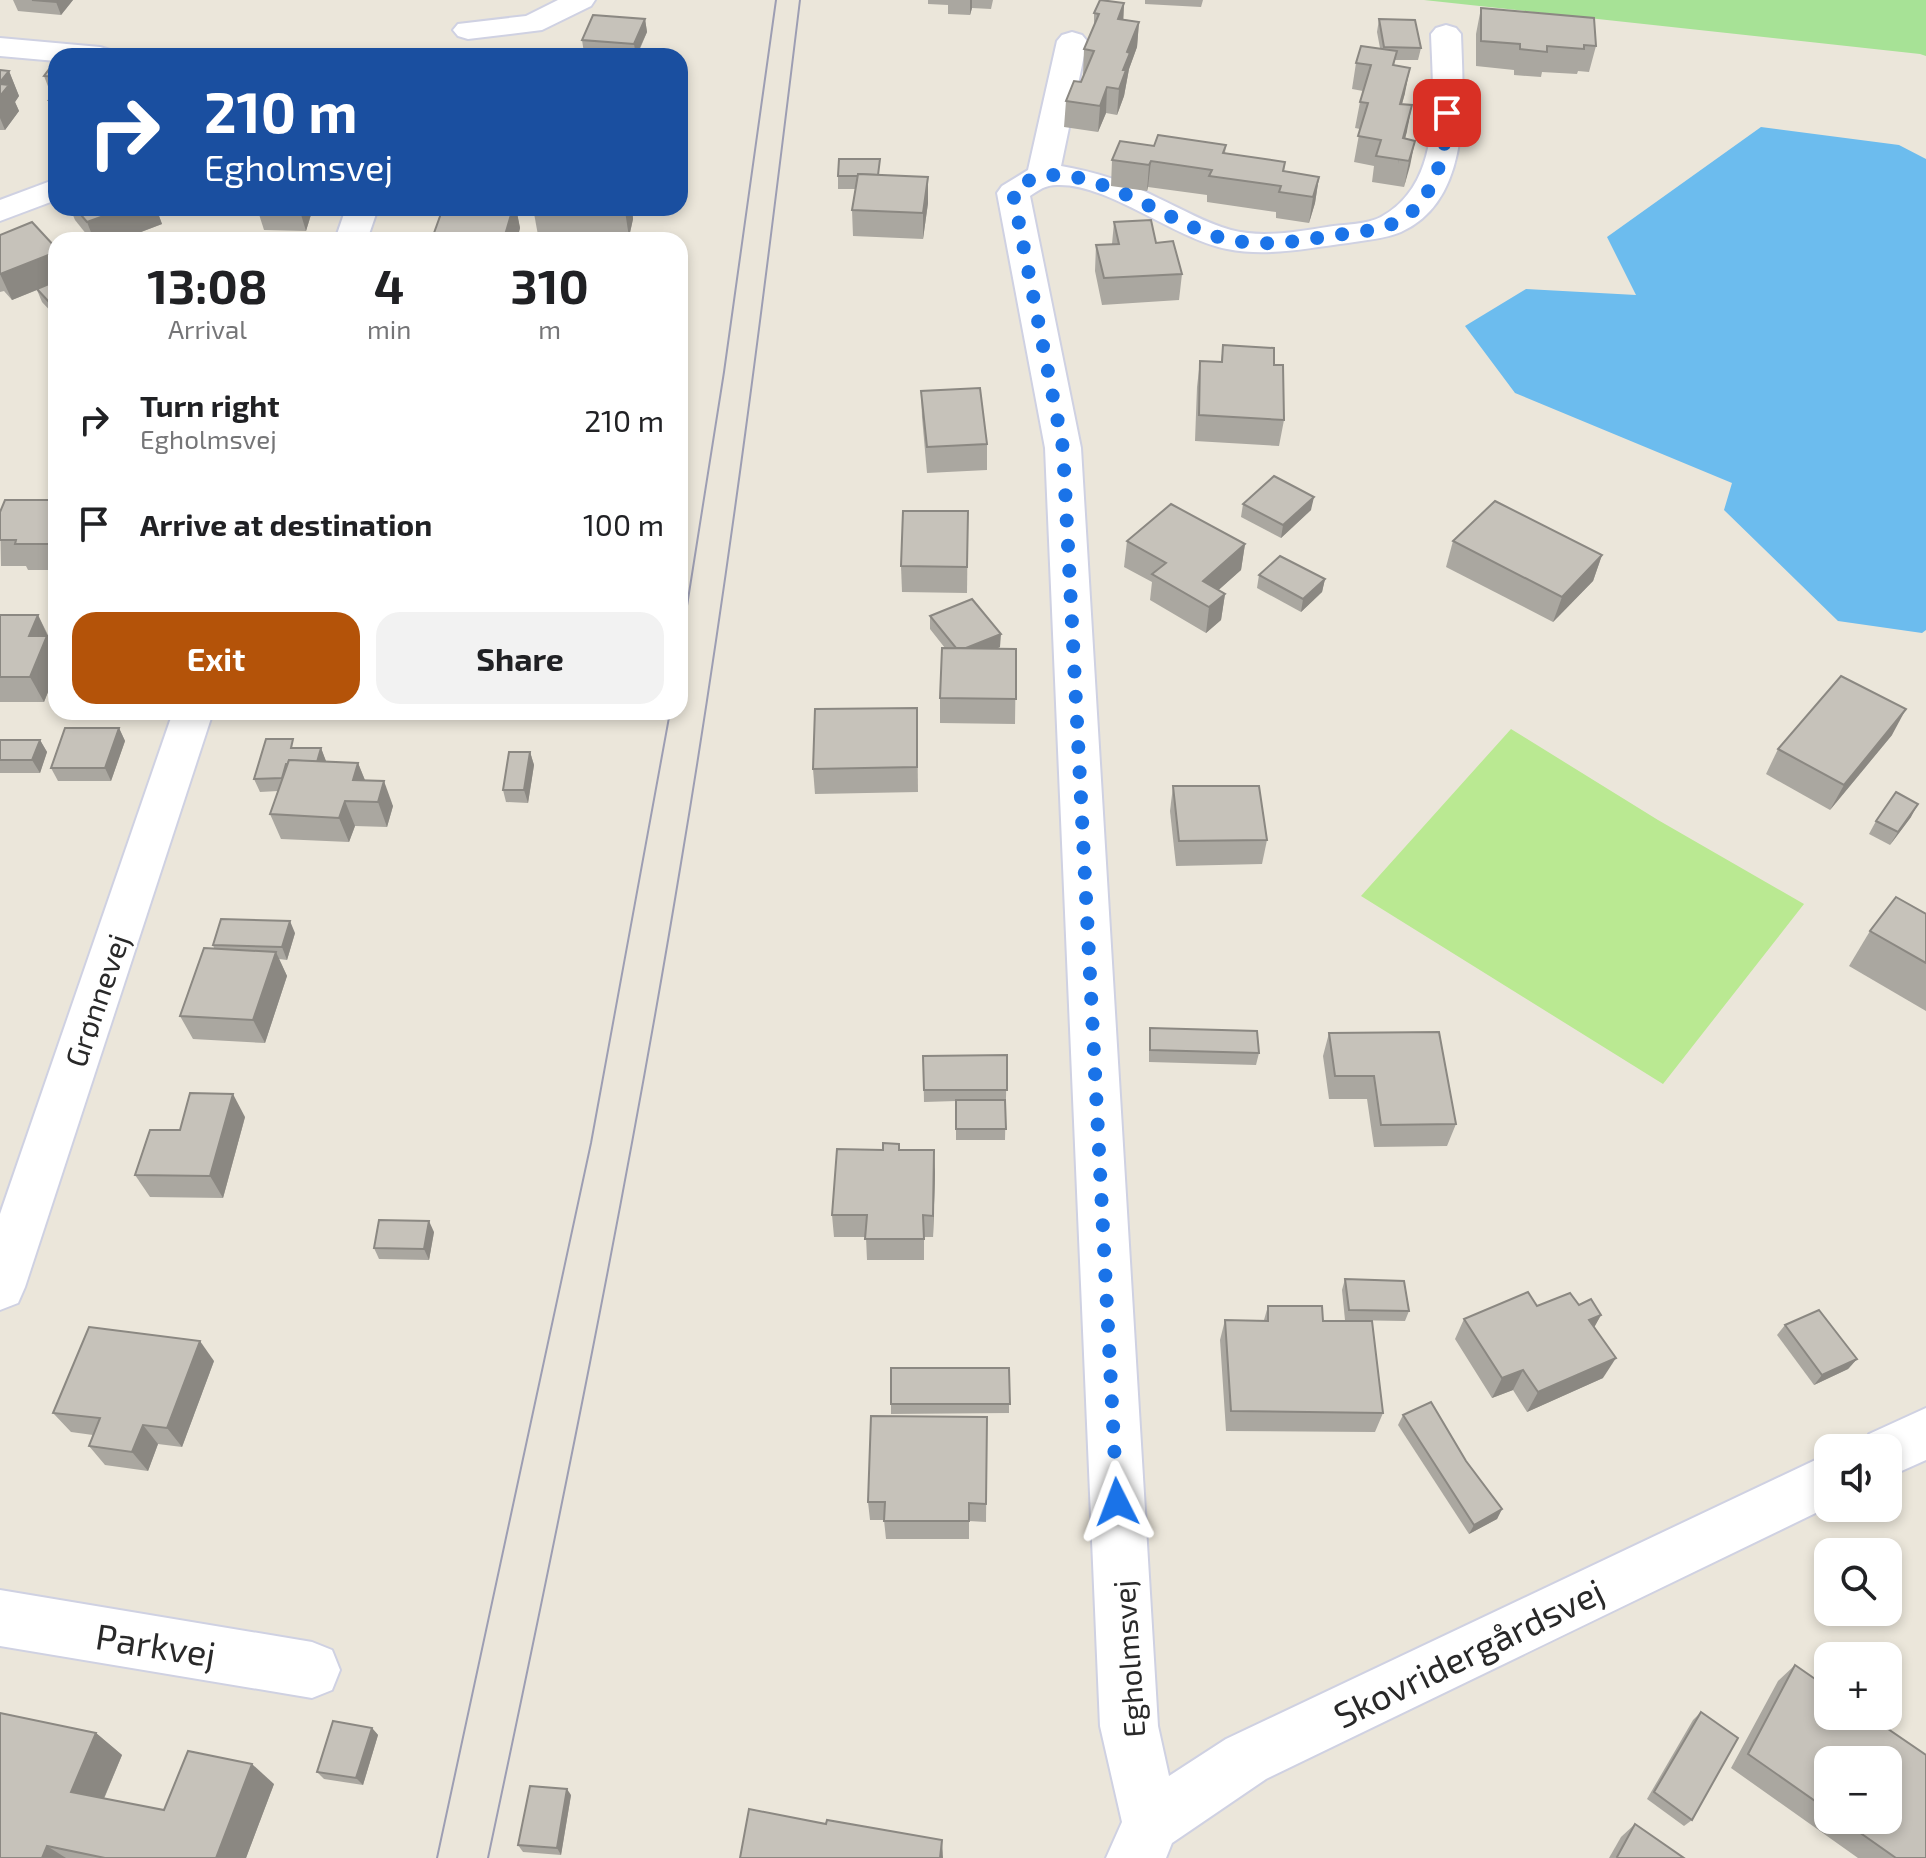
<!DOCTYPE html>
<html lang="en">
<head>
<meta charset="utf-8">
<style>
	body { margin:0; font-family:"Exo 2",sans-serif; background:#f2f2f2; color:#202124; height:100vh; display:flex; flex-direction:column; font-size:30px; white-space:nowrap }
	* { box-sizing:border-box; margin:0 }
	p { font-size:26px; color:#757577 }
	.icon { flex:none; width:44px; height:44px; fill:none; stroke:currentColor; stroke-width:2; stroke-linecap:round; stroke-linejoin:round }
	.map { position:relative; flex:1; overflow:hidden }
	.panel { position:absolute; left:48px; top:232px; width:640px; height:488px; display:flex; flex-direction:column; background:#fff; border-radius:24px; box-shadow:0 4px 12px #0003 }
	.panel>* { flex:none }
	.banner { position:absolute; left:48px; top:48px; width:640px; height:168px; border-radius:24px; box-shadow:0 4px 12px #0003; background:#1a4fa0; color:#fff; overflow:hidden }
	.tools { position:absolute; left:1814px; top:1434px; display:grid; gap:16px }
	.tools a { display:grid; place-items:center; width:88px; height:88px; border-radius:16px; background:#fff; box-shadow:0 4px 12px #0003; font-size:40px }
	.pin { position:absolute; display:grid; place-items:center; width:68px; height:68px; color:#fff; margin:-34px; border-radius:16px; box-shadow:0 4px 12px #0006 }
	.me { position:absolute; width:88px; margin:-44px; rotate:357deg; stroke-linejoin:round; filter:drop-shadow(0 0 6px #0008) }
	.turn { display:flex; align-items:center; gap:28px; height:168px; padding:0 24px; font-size:36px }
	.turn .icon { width:104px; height:104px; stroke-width:2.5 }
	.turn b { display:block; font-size:56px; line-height:68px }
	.eta { display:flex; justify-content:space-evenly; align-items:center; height:136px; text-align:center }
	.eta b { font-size:48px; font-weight:700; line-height:56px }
	.action { display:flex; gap:16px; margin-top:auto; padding:16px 24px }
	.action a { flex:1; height:92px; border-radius:24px; background:#b45309; color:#fff; font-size:32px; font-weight:700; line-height:92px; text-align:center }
	.action a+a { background:#f2f2f2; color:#202124 }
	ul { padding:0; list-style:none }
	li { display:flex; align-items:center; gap:24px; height:104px; padding:0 24px }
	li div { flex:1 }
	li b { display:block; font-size:30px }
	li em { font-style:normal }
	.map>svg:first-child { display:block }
	.green { fill:#a7e296 }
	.pitch { fill:#bae992 }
	.water { fill:#6cbcee }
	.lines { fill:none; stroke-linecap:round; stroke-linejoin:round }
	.minor-casing { stroke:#cfd1e2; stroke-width:4 }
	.minor { fill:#fff; fill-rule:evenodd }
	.tram { stroke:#9d9eb3; stroke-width:2 }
	.wall { fill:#aaa7a0; fill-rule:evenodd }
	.shaded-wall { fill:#8b8882 }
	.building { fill:#c6c2ba; stroke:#8b8882; stroke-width:2 }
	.route { stroke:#1a73e8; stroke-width:14; stroke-dasharray:0 25.2 }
	.labels { text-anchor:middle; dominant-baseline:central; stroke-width:6; stroke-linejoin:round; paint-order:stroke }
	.street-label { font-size:30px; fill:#292929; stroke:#fff }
	.near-street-label { font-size:36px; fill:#292929; stroke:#fff }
</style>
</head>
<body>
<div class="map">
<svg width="1926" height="1858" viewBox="0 0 1926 1858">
	<rect width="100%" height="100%" fill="#ebe6da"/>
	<!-- green -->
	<polygon class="green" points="1424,0 1926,0 1926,56 1920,54"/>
	<!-- pitch -->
	<polygon class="pitch" points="1511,729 1658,820 1804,904 1663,1084 1361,896"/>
	<!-- water -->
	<polygon class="water" points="1761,127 1899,145 1926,159 1926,630 1922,633 1838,621 1724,510 1732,483 1515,393 1465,326 1526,289 1636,295 1607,237"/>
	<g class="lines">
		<defs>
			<g id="minor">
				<polygon points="558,0 595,0 591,6 542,30 468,39 458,36 453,30 458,24 526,16"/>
				<path d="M1446,25L1456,28L1461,34C1463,97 1473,200 1401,232C1385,239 1365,240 1348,243C1307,248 1268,257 1227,249C1173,238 1108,183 1057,185C1045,185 1039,190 1030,196L1081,448L1158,1726L1169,1776L1226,1739L1828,1454V1507L1266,1779L1172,1843L1166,1858H1106L1122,1822L1100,1726L1045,448L997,193L1002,186L1028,170L1057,41L1062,35L1072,32L1082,35L1087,41L1061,166C1096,172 1127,182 1158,198C1182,209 1205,223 1231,230C1261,238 1296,232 1327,227C1343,224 1366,225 1381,217C1444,183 1433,94 1431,34L1436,28Z"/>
				<polygon points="0,38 100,47 110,50 115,56 56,56 56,61 0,56"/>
				<polygon points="56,179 56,200 0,221 0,200"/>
				<polygon points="346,208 378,208 367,240 335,240"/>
				<polygon points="173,712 213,712 25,1287 18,1303 0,1310 0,1214"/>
				<polygon points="1926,1408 1926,1460 1888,1477 1888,1448 1863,1448 1869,1434"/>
				<polygon points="0,1590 312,1642 332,1650 340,1670 332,1690 312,1698 0,1646"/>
			</g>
		</defs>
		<!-- minor casing -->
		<use href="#minor" class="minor-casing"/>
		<!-- minor -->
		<use href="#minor" class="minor"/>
		<!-- tram -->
		<g class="tram">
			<polyline points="680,650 724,372 776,0"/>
			<polyline points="437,1858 591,1143 670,712"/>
			<path d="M488,1858C558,1528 626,1197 681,863C729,577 765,288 800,0"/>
		</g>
	</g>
	<!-- wall -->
	<g class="wall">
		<polygon points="13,0 73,0 61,15 18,11"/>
		<polygon points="928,0 993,0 991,9 972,8 970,15 948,14 948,5 928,4"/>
		<polygon points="1145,0 1203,0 1201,7 1145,4"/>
		<polygon points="1124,3 1123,19 1139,22 1137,47 1129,69 1124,96 1117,115 1106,113 1098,132 1064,127 1066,101 1081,82 1084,75 1083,75 1084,49 1094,27 1094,13"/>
		<polygon points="1481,8 1596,46 1589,72 1578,71 1577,74 1542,72 1541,77 1514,75 1514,70 1476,66 1476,34"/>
		<polygon points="645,19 647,32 637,56 584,53 582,40"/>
		<polygon points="1379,19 1421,48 1418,60 1395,60 1394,65 1405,93 1402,104 1407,131 1405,139 1415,141 1404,187 1372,182 1374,166 1354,162 1360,129 1355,128 1360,102 1363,91 1352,89 1356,63 1380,48 1377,32"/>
		<polygon points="56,60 56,89 49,89 44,76"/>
		<polygon points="0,70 9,71 19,96 15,102 19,111 5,130 0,130"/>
		<polygon points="56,91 56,113 54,113 49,100"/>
		<polygon points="1226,145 1225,153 1285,162 1284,171 1319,177 1315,203 1309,223 1276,218 1276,212 1207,202 1207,195 1148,187 1147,191 1111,186 1112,160 1154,146"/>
		<polygon points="880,175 928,203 923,239 853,236 852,210 856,189 838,189 838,176"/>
		<polygon points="70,208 156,208 162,224 120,240 91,240 75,220"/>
		<polygon points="257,208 313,208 306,231 264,230"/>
		<polygon points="443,208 516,208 520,228 517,240 436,240 434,233"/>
		<polygon points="533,208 632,208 633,219 629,237 538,235"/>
		<polygon points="32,222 55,316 42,302 37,290 12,300 4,291 0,292 0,235"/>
		<polygon points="1114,222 1156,243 1182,274 1179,300 1102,305 1095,271 1096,245 1112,244"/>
		<polygon points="1223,345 1274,365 1284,420 1279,446 1195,441 1197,387 1200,361 1221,362"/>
		<polygon points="921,391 987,444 987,470 927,473 922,417"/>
		<polygon points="56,500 56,570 28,570 26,566 1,566 0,512"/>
		<polygon points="1243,504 1311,510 1281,538 1241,517"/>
		<polygon points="968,511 967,593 902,592 901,566"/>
		<polygon points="1127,541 1245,544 1241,570 1218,590 1225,594 1221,620 1206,633 1150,600 1152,582 1124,567"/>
		<polygon points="1453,541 1602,555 1593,581 1553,622 1446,567"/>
		<polygon points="1259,575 1325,579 1322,592 1301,612 1257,588"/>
		<polygon points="0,615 38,615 51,641 56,653 56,672 44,702 0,702"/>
		<polygon points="930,616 1000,647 997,649 1016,649 1015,724 940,723 940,698 945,648 930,629"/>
		<polygon points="917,708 918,792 815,794 813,769"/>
		<polygon points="119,728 125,741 111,781 58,781 51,768"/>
		<polygon points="1892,735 1830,810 1766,774 1778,749"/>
		<polygon points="0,740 40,740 47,752 40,773 0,773"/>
		<polygon points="296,748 321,748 326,762 358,763 365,780 393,806 387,827 355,826 349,842 281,839 270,814 278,791 260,792 254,779"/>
		<polygon points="530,752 534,765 528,803 506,802 503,790"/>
		<polygon points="1173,786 1267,840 1262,864 1176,866 1170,811"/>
		<polygon points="1911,817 1890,845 1869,834 1876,821"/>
		<polygon points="1926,914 1926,1011 1849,966 1870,931"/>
		<polygon points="295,933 287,960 279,959 287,976 265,1043 193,1039 180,1016 214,948 213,945"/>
		<polygon points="1150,1028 1259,1053 1256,1065 1149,1062 1149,1040"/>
		<polygon points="1329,1033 1456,1124 1447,1146 1374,1147 1367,1099 1329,1099 1323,1056"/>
		<polygon points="1007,1055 1005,1140 956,1140 956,1101 924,1102 923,1056"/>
		<polygon points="245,1117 223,1198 150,1197 135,1175 180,1130"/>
		<polygon points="900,1150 935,1172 933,1237 924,1237 924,1260 867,1260 866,1237 834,1237 832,1215"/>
		<polygon points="434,1232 429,1260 379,1259 374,1248"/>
		<polygon points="1345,1279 1409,1311 1405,1321 1345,1320 1342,1290"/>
		<polygon points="1579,1305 1601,1315 1594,1327 1603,1378 1527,1412 1513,1390 1492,1398 1455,1339 1464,1319 1537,1306"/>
		<polygon points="1268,1306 1383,1413 1375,1432 1226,1431 1220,1340 1225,1320 1264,1320"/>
		<polygon points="1785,1325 1857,1359 1848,1369 1814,1385 1777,1335"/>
		<polygon points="214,1361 182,1447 158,1444 148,1471 105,1465 89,1446 93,1435 71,1432 53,1413"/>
		<polygon points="1009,1368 1009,1413 891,1414 891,1404"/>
		<polygon points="1403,1415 1466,1461 1502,1509 1497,1519 1469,1534 1398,1425"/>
		<polygon points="987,1417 986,1522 969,1521 969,1539 886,1539 884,1520 870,1520 868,1502"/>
		<path d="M1795,1665L1926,1858H1858L1731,1768L1778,1681ZM1828,1760L1888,1820H1828Z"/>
		<polygon points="1701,1712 1692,1820 1684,1826 1647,1799 1693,1720"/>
		<polygon points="372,1728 378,1735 363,1785 324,1779 317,1772"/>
		<polygon points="96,1733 122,1755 104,1799 164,1810 274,1784 246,1858 0,1858"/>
		<polygon points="571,1795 561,1855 523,1852 518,1845"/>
		<polygon points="1635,1824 1684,1858 1609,1858 1621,1837"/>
	</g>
	<!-- shaded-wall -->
	<g class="shaded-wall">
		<polygon points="57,0 73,0 61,15 56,2"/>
		<polygon points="970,0 972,0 972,8 970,15"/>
		<polygon points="1124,3 1123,29 1118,19"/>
		<polygon points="645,19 647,32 636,56 634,44"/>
		<polygon points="1139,22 1137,47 1129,69 1124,96 1117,115 1119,89 1127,52"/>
		<polygon points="1410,68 1405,93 1395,129 1400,104"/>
		<polygon points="9,71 19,96 15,102 19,111 5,130 0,118 0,74"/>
		<polygon points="1107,87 1106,113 1098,132 1100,106"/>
		<polygon points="1412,105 1407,131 1398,164 1403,138"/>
		<polygon points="1415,141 1410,166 1404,187 1409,161"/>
		<polygon points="1151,161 1148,187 1147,191 1149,165"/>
		<polygon points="928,177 928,203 923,239 923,213"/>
		<polygon points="1319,177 1315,203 1309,223 1313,197"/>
		<polygon points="126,208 156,208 162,224 120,240 94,240 87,222"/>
		<polygon points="299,208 313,208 306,231"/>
		<polygon points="513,208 516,208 520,228 517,240 506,240 505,235"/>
		<polygon points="623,208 632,208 633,219 629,237 625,211"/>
		<polygon points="56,252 56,282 12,300 0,274"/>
		<polygon points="56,299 56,315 55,316 49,302"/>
		<polygon points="1314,497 1311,510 1281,538 1283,525"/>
		<polygon points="1245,544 1241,570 1203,604 1203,581"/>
		<polygon points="1602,555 1593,581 1553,622 1562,597"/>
		<polygon points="1325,579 1322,592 1301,612 1303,599"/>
		<polygon points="1225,594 1221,620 1206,633 1209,607"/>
		<polygon points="38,615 56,654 56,672 44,702 30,677 29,636"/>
		<polygon points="1001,634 1000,647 959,664 958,651"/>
		<polygon points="1906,709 1892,735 1830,810 1844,785"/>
		<polygon points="119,728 125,741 111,781 105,768"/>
		<polygon points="40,740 47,752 40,773 32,760"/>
		<polygon points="321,748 326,761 321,777 316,764"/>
		<polygon points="530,752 534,765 528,803 524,790"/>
		<polygon points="358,763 368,788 353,780"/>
		<polygon points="384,781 393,806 387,827 378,802"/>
		<polygon points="345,801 355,826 349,842 339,818"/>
		<polygon points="1918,804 1911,817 1890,845 1898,832"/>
		<polygon points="290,921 295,933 287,960 282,947"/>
		<polygon points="276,952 287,976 265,1043 253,1020"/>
		<polygon points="233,1094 245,1117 223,1198 210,1176"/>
		<polygon points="934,1150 935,1172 933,1237 933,1216"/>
		<polygon points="429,1221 434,1232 429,1260 424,1249"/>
		<polygon points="1601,1315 1590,1335 1589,1320"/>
		<polygon points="200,1341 214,1361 182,1447 167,1428"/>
		<polygon points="1616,1358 1603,1378 1527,1412 1538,1392"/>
		<polygon points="1857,1359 1848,1369 1814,1385 1822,1375"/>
		<polygon points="1523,1370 1513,1390 1492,1398 1502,1378"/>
		<polygon points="143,1425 158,1444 148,1471 132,1452"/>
		<polygon points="1502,1509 1497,1519 1469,1534 1474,1525"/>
		<polygon points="372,1728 378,1735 363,1785 356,1778"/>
		<polygon points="96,1733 122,1755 98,1812 71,1792"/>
		<polygon points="252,1764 274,1784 246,1858 216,1858"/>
		<polygon points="567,1789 571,1795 561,1855 557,1848"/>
		<polygon points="942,1840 943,1858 940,1858"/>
		<polygon points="47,1846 66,1858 42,1858"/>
	</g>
	<!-- building -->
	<g class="building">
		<polygon points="32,0 57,0 56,2"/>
		<polygon points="1100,0 1124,3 1118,19 1139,22 1127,52 1130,53 1123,70 1126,70 1119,89 1107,87 1100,106 1066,101 1074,81 1081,82 1094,51 1084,49 1099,14 1094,13"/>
		<polygon points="1481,8 1594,18 1596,46 1584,45 1584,49 1547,46 1547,52 1520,49 1520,44 1481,41"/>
		<polygon points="593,15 645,19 634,44 582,40"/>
		<polygon points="1379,19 1415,20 1421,48 1384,47"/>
		<polygon points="1361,46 1397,51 1393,65 1410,68 1400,104 1412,105 1403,138 1415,141 1409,161 1376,156 1381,140 1358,136 1368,103 1360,102 1371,65 1356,63"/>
		<polygon points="56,60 56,77 44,76"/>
		<polygon points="0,70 9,71 0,82"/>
		<polygon points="0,84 9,85 0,96"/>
		<polygon points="56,91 56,100 49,100"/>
		<polygon points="1158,135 1226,145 1223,153 1285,162 1283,171 1319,177 1313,197 1279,192 1281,186 1209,176 1212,170 1151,161 1149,165 1112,160 1120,141 1154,146"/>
		<polygon points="839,159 880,159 878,175 858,174 858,176 838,176"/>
		<polygon points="858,174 928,177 923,213 852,210"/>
		<polygon points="75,208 126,208 87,222"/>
		<polygon points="443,208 513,208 505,235 434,233"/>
		<polygon points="533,208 626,208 625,211 533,209"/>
		<polygon points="1151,220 1156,243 1173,241 1182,274 1104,278 1096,245 1119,244 1114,222"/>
		<polygon points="32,222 56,248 56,252 0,274 0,235"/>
		<polygon points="56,281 56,299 49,302 37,289"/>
		<polygon points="1223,345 1274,348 1274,365 1283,365 1284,420 1199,415 1200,361 1222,362"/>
		<polygon points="980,388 987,444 927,447 921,391"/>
		<polygon points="1274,476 1314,497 1283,525 1243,504"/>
		<polygon points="5,500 56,500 56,544 15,544 16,540 0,540 0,512"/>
		<polygon points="1495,501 1602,555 1562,597 1453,541"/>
		<polygon points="1171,504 1245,544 1203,581 1225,594 1209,607 1152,574 1166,563 1127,541"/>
		<polygon points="903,511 968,511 967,567 901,566"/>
		<polygon points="1280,556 1325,579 1303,599 1259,575"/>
		<polygon points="972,599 1001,634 966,648 956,648 930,616"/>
		<polygon points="0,615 38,615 29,636 47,636 30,677 0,677"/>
		<polygon points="942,648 1016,649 1016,699 940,698"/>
		<polygon points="1841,676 1906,709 1844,785 1778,749"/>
		<polygon points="917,708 917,767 813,769 815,709"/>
		<polygon points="65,728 119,728 105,768 51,768"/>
		<polygon points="266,739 293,739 291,748 321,748 317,762 289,760 288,764 286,764 282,778 254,779"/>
		<polygon points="0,740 40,740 32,760 0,760"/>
		<polygon points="509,752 530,752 524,790 503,790"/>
		<polygon points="289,760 358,763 353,780 384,781 378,802 345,801 339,818 270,814"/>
		<polygon points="1173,786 1259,786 1267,840 1179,841"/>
		<polygon points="1896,792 1918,804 1898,832 1876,821"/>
		<polygon points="1896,897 1926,914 1926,963 1870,931"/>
		<polygon points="221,919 290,921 282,947 213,945"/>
		<polygon points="204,948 276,952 253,1020 180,1016"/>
		<polygon points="1150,1028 1257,1031 1259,1053 1150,1050"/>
		<polygon points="1439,1032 1456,1124 1381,1125 1374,1076 1335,1076 1329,1033"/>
		<polygon points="1007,1055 1007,1090 924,1090 923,1056"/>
		<polygon points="190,1093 233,1094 210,1176 135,1175 150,1130 180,1130"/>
		<polygon points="956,1100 1005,1100 1006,1129 956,1129"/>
		<polygon points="883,1143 899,1144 899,1150 934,1150 933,1216 923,1215 924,1239 865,1239 867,1215 832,1215 837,1149 883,1150"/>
		<polygon points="379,1220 429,1221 424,1249 374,1248"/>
		<polygon points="1345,1279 1404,1281 1409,1311 1349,1310"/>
		<polygon points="1528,1292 1537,1306 1570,1293 1579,1305 1591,1299 1601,1315 1589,1320 1616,1358 1538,1392 1523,1370 1502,1378 1464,1319"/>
		<polygon points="1268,1306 1322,1306 1323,1321 1372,1321 1383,1413 1231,1411 1225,1320 1268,1321"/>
		<polygon points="1819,1310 1857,1359 1822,1375 1785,1325"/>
		<polygon points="89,1327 200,1341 167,1428 143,1425 132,1452 89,1446 100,1418 53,1413"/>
		<polygon points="891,1368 1009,1368 1010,1404 891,1404"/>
		<polygon points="1431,1402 1466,1461 1502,1509 1474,1525 1403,1415"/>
		<polygon points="871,1416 987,1417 986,1504 969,1503 969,1521 884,1521 885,1502 868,1502"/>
		<polygon points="1795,1665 1828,1688 1828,1716 1869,1716 1926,1755 1926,1858 1896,1858 1842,1820 1888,1820 1888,1760 1828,1760 1828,1810 1748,1754"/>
		<polygon points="1701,1712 1738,1738 1692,1820 1654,1792"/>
		<polygon points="0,1713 96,1733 71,1792 164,1810 188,1751 252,1764 216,1858 105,1858 47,1846 42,1858 0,1858"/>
		<polygon points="333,1721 372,1728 356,1778 317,1772"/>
		<polygon points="530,1786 567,1789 557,1848 518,1845"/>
		<polygon points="749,1809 826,1824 827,1820 942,1840 940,1858 740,1858"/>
		<polygon points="1635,1824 1684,1858 1618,1858 1617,1857"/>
	</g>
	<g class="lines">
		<!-- route -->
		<path class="route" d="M1117,1502L1063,448L1013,193C1062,137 1171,228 1226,239C1261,247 1294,242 1329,236C1348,233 1371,232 1389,225C1433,211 1447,152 1447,113"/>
	</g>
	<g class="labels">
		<!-- street labels -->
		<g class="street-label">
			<text transform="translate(96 1000) rotate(-71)">Grønnevej</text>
			<text transform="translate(1128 1659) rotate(-94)">Egholmsvej</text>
		</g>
		<!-- near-street labels -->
		<g class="near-street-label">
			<text transform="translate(156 1644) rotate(9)">Parkvej</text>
			<text transform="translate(1468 1652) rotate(-26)">Skovridergårdsvej</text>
		</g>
	</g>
</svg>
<div class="tools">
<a><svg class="icon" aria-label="sound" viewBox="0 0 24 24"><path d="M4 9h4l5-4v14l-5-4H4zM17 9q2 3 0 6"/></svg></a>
<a><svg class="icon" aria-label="search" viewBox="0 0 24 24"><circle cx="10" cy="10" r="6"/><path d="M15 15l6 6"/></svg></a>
<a>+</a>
<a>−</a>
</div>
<div class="pin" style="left:1447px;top:113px;background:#d93025"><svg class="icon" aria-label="arrive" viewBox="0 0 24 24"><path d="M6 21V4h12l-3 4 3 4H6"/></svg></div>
<svg class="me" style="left:1117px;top:1502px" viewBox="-20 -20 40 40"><path d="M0-17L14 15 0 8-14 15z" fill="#1a73e8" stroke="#fff" stroke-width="4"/></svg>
<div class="banner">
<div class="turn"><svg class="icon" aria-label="right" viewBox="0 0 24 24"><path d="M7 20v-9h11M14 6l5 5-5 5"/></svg><div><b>210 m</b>Egholmsvej</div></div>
</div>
<section class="panel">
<div class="eta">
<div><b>13:08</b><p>Arrival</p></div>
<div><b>4</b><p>min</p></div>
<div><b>310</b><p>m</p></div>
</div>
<ul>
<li><svg class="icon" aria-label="right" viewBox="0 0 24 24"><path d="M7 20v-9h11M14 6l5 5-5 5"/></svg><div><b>Turn right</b><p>Egholmsvej</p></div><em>210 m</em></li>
<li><svg class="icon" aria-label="arrive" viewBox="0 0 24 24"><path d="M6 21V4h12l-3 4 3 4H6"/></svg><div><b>Arrive at destination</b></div><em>100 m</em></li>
</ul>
<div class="action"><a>Exit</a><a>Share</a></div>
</section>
</div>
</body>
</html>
